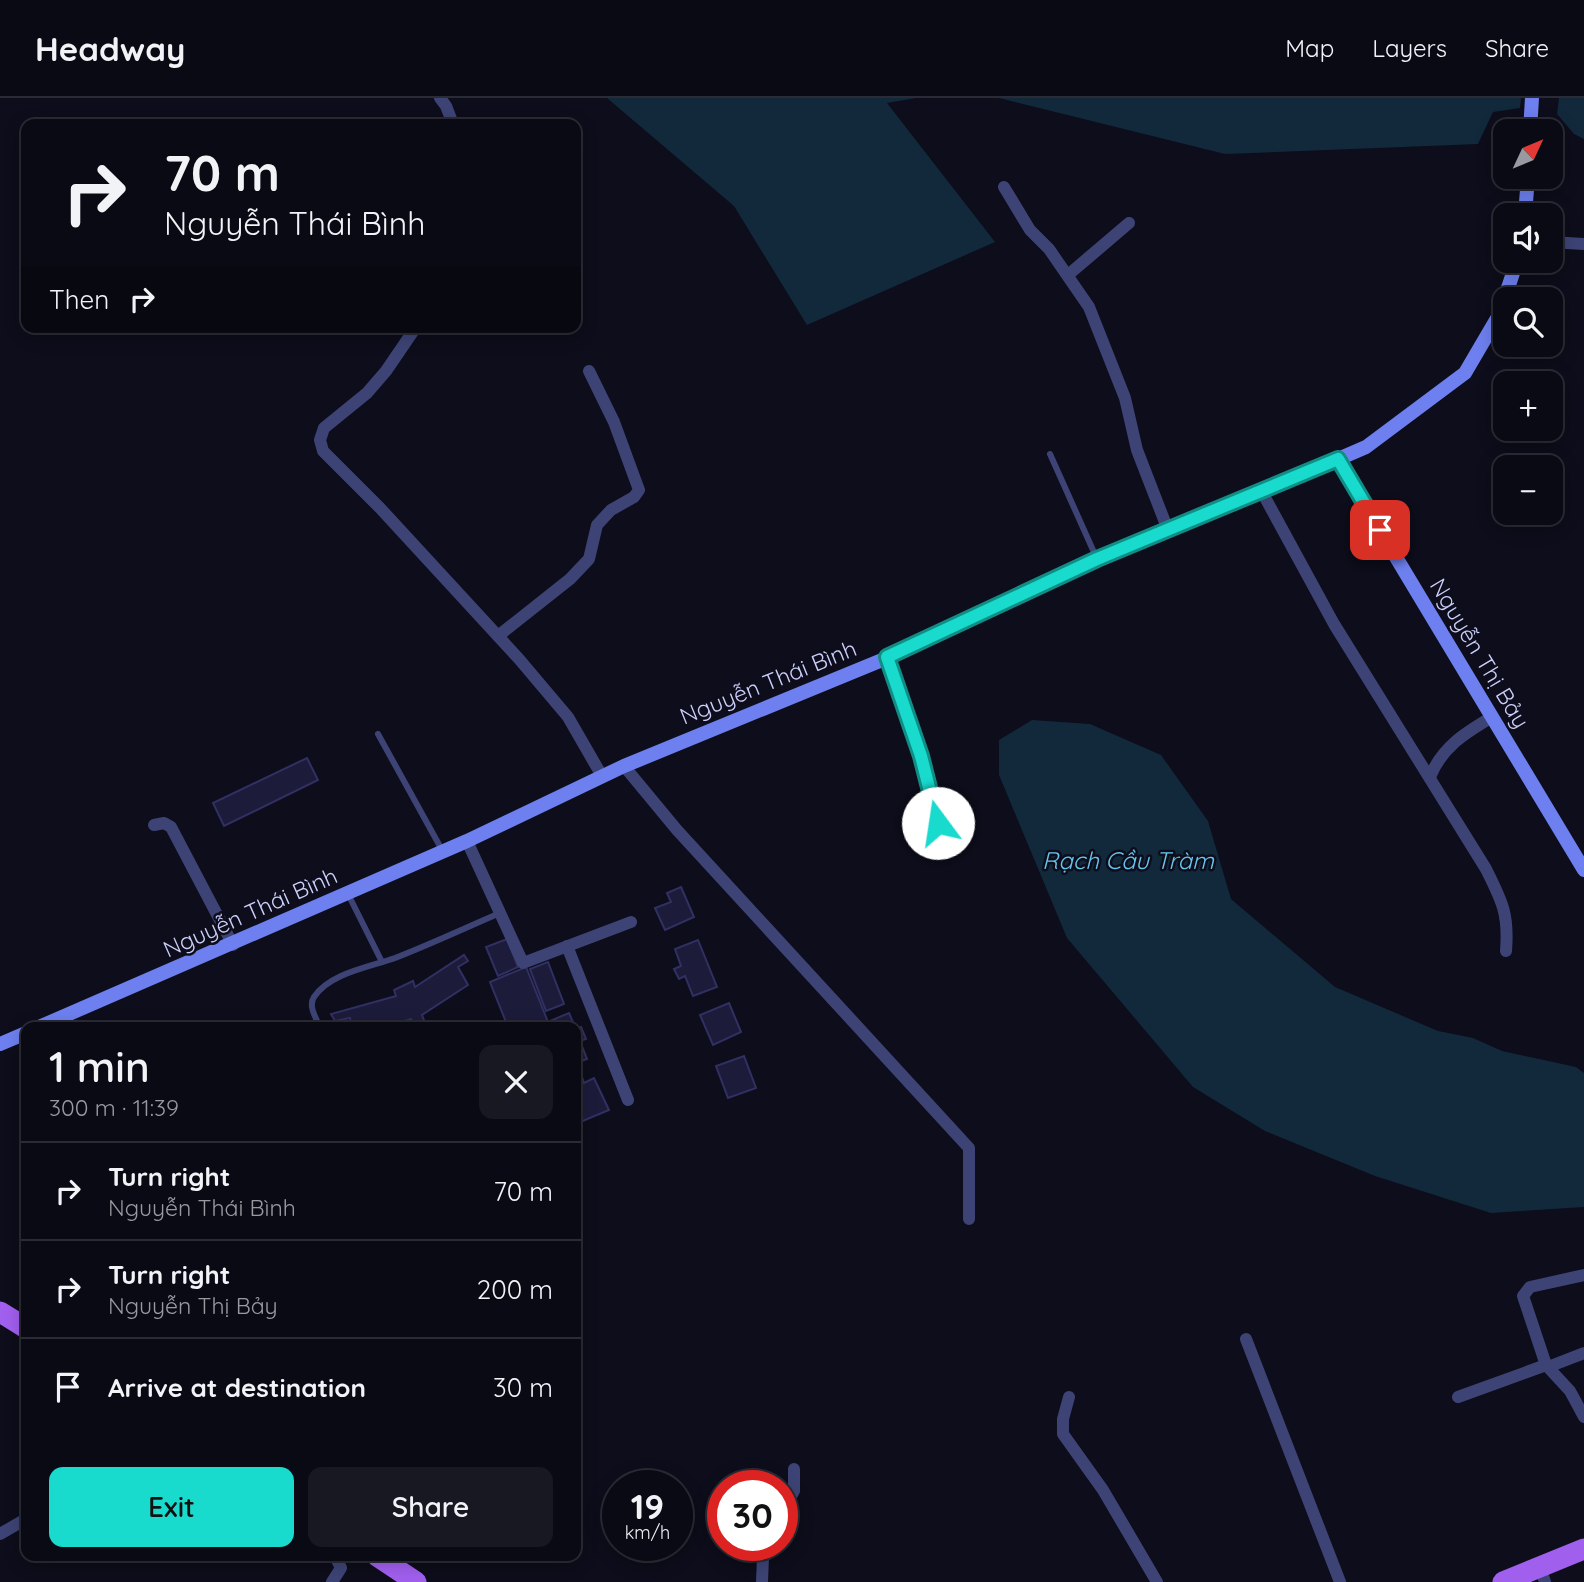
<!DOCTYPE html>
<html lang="en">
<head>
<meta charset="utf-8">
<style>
	body { margin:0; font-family:Quicksand,sans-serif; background:#181822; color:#f1f3f6; height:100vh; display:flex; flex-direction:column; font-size:26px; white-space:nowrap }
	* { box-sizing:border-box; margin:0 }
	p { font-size:23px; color:#999aa0 }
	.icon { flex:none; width:38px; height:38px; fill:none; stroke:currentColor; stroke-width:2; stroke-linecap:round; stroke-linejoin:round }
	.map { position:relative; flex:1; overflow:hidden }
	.side { position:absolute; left:21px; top:924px; width:560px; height:539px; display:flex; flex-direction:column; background:#0a0a14; border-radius:14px; box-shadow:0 4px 18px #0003,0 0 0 2px #2a2b34 }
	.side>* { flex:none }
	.hud { position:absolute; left:21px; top:21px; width:560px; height:214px; border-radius:14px; box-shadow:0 4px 18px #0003,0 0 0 2px #2a2b34; background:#0a0a14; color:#f1f3f6; overflow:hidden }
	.needle { width:46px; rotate:46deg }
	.buttons { position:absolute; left:1493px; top:21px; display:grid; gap:14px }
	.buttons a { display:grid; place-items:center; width:70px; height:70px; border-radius:14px; background:#0a0a14; box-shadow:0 4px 18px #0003,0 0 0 2px #2a2b34; font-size:35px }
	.speed { position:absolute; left:602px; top:1372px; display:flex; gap:14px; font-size:35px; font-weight:700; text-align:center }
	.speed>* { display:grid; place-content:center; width:91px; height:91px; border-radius:50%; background:#0a0a14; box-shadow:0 4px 18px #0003,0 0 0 2px #2a2b34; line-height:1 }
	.speed small { font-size:18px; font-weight:400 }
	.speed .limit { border:10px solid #d22; background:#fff; color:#111 }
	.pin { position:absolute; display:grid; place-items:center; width:60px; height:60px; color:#fff; margin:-30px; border-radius:14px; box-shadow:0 4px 10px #0006 }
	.me { position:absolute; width:77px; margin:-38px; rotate:346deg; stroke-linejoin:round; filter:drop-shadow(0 0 5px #0008) }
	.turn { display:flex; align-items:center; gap:24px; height:147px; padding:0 28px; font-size:32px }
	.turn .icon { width:91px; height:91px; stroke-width:2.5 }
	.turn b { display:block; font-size:49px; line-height:60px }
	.then { display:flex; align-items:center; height:66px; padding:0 28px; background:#0003; gap:14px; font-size:26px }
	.round { display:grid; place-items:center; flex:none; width:74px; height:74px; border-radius:14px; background:#181822 }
	.overview { display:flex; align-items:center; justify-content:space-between; height:119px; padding:0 28px }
	h1 { font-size:42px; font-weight:600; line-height:52px }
	.cta { display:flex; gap:14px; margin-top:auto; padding:14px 28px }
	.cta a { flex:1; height:80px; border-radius:14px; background:#18dacd; color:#111; font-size:28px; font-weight:600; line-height:80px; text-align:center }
	.cta a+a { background:#181822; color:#f1f3f6 }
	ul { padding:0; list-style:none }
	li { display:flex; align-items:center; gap:21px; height:98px; padding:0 28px; border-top:2px solid #2a2b34 }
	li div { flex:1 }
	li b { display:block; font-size:26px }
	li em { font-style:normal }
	header { display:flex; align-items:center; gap:42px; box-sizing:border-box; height:98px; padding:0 35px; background:#0a0a14; border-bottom:2px solid #2a2b34 }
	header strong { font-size:33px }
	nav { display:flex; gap:38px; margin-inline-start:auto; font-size:24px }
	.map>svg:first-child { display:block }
	.water { fill:#11293b }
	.building { fill:#1c1b3a; stroke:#313063; stroke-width:2 }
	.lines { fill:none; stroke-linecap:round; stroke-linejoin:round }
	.lane { stroke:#3d4475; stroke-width:6 }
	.street { stroke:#3d4475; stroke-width:12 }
	.secondary { stroke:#6e80ef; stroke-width:14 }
	.primary { stroke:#a15fee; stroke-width:21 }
	.route-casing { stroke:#108e85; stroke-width:18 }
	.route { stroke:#18dacd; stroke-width:12 }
	.labels { text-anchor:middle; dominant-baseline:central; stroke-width:5; stroke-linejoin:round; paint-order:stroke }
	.street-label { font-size:23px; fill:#cccffa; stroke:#0d0d1b }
	.water-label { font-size:24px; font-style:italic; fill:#66c6ee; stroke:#0d0d1b }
</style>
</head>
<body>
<header>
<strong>Headway</strong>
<nav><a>Map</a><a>Layers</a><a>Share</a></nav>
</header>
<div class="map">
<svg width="1584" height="1484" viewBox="0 0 1584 1484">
	<rect width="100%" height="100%" fill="#0d0d1b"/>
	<!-- water -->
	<g class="water">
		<polygon points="607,0 916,0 887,5 995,144 807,227 734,108"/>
		<polygon points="999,0 1521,0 1520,10 1493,14 1478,46 1225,56"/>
		<polygon points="1559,0 1584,0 1584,41 1574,36 1557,16"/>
		<polygon points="1032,622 1090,626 1161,657 1208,723 1231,801 1335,889 1438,933 1473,940 1502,953 1576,969 1584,975 1584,1109 1491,1115 1375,1078 1265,1033 1193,989 1067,840 999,677 999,642"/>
	</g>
	<!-- building -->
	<g class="building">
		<polygon points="307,660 318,682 224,728 213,705"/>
		<polygon points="681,789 694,819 665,832 655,810 671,804 667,795"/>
		<polygon points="507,841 518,869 498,878 486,849"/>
		<polygon points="698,842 717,889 693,898 685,878 679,881 674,871 681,868 675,851"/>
		<polygon points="464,857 468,863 458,869 468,887 422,917 425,925 414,929 411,921 385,929 352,929 350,920 335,923 331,916 396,898 394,892 413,883 415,889"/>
		<polygon points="548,864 564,906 546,913 530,871"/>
		<polygon points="526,869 550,929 508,929 490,884"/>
		<polygon points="729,905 741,934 713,947 700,917"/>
		<polygon points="569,915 575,929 553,929 550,923"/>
		<polygon points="581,929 586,941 580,943 587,961 576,965 576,931"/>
		<polygon points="744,958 756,990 728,1000 716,968"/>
		<polygon points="582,979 584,985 594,980 609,1012 578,1025 576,1020 576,982"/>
	</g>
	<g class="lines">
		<!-- lane -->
		<g class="lane">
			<polyline points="1050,356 1097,461"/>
			<polyline points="378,636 442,752"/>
			<polyline points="348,796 382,864"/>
			<path d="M320,929C316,920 308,908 314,899C330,875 370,869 395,860C431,846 465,830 500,815"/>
		</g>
		<!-- street -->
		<g class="street">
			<polyline points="440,0 446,8 453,26"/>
			<polyline points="1004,89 1030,132 1049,151 1089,209 1125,300 1137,352 1168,432"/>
			<polyline points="1550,144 1584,146"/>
			<polyline points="1068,177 1129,125"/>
			<polyline points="416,229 386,273 367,295 324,330 320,342 323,353 380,410 519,561 568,619 602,678"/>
			<path d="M1262,394L1334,526L1486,771C1502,803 1509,816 1506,853"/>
			<polyline points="498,538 570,481 589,461 597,427 611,412 634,399 639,392 614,324 589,273"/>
			<polyline points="887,560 921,658 944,748"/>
			<polyline points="624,668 677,732 969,1050 969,1121"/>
			<path d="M1430,679C1442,649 1465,635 1492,619"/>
			<polyline points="154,727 164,725 171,729 233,847"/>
			<polyline points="467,743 523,865 631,824"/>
			<polyline points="567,848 628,1002"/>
			<polyline points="1584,1177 1530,1189 1523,1198 1546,1267 1570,1293 1584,1319"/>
			<polyline points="1246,1241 1340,1484"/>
			<polyline points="1548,1269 1584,1255"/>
			<polyline points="1069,1299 1063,1321 1063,1336 1103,1392 1157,1484"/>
			<polyline points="1458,1299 1546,1267"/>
			<polyline points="782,1415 794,1393 794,1371"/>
			<polyline points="0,1436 26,1421"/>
			<polyline points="1540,1469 1545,1484"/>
			<polyline points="332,1484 341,1470 335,1458"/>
			<polyline points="762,1484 763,1459 768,1447"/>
		</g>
		<!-- secondary -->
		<g class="secondary">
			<polyline points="1530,33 1532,0"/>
			<polyline points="1525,117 1528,79"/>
			<polyline points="1337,361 1584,772"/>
			<polyline points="39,929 467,743 624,668 887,560 1097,461 1262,394 1366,349 1465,275 1499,217 1517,163"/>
			<polyline points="0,946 26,935"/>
		</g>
		<!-- primary -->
		<g class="primary">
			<polyline points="0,1214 26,1230"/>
			<polyline points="377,1458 416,1484"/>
			<polyline points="1503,1484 1584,1451"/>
		</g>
	</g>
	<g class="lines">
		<defs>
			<polyline id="route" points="938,725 921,658 887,559 1097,461 1338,361 1380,432"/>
		</defs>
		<!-- route casing -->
		<use href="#route" class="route-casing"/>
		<!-- route -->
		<use href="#route" class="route"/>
	</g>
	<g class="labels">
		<!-- street labels -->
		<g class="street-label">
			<text transform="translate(1480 555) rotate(59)">Nguyễn Thị Bảy</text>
			<text transform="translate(768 584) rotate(-22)">Nguyễn Thái Bình</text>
			<text transform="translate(250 814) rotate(-24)">Nguyễn Thái Bình</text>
		</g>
		<!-- water labels -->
		<g class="water-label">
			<text x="1128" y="762">Rạch Cầu Tràm</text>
		</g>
	</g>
</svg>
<div class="buttons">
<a><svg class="needle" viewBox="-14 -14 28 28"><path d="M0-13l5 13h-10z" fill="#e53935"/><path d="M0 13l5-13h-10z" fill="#999aa0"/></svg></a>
<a><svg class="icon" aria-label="sound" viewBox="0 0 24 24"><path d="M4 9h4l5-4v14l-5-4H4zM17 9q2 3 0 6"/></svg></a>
<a><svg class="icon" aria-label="search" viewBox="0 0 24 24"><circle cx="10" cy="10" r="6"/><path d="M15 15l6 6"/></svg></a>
<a>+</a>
<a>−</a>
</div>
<div class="speed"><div>19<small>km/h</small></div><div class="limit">30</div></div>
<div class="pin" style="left:1380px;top:432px;background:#d93025"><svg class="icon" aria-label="arrive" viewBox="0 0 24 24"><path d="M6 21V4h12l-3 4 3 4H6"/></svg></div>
<svg class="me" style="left:938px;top:725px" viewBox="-20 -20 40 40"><circle r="19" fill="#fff"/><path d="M0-13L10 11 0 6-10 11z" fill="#18dacd"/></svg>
<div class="hud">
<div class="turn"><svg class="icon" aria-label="right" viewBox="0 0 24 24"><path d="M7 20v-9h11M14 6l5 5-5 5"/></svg><div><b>70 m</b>Nguyễn Thái Bình</div></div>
<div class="then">Then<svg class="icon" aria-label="right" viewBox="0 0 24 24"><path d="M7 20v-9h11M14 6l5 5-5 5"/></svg></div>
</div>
<section class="side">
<div class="overview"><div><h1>1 min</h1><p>300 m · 11:39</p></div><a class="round"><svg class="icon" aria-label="close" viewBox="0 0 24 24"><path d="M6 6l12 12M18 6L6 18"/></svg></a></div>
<ul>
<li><svg class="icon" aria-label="right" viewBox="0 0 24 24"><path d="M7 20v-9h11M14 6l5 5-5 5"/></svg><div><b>Turn right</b><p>Nguyễn Thái Bình</p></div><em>70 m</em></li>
<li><svg class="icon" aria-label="right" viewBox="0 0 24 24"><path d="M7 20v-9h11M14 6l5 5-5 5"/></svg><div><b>Turn right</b><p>Nguyễn Thị Bảy</p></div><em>200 m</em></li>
<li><svg class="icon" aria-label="arrive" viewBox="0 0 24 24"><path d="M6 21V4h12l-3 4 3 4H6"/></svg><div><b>Arrive at destination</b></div><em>30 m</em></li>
</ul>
<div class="cta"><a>Exit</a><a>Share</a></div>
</section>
</div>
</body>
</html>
